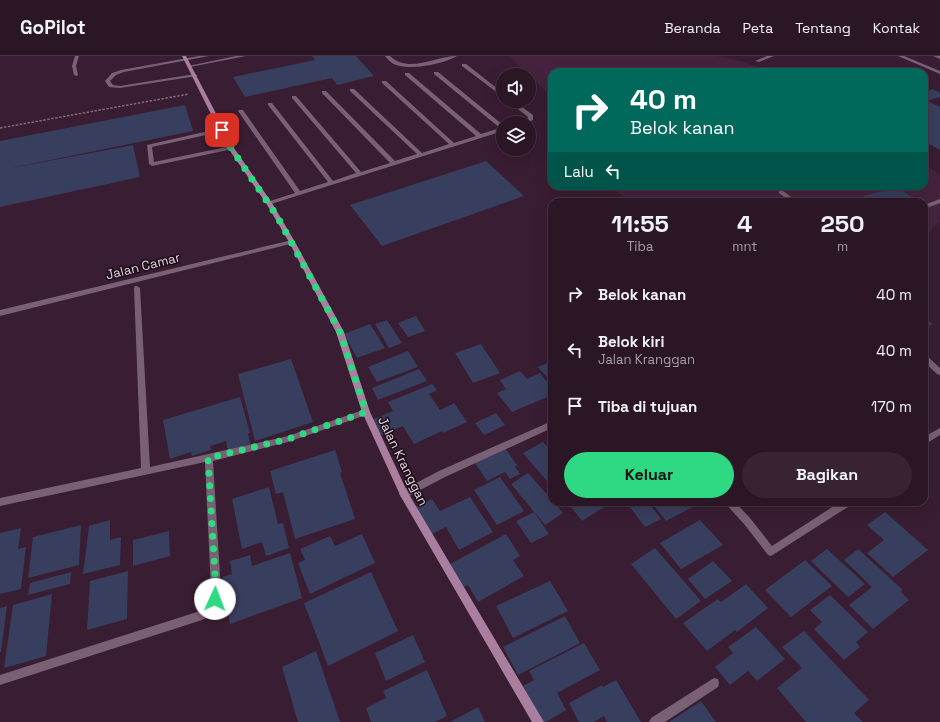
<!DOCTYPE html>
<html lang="id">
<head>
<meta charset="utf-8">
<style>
	body { margin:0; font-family:"Space Grotesk",sans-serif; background:#372332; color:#f1f3f6; height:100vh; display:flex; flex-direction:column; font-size:15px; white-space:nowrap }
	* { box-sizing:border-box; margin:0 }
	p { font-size:13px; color:#a69fa7 }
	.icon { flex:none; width:22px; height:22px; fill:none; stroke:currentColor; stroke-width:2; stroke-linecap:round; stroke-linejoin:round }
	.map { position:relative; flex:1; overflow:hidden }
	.panel { position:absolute; left:548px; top:142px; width:380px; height:308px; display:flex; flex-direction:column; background:#2b1626; border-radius:12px; box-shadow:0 4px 16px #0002,0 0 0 1px #473543 }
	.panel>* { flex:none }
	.banner { position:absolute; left:548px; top:12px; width:380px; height:122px; border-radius:12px; box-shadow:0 4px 16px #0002,0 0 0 1px #473543; background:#00695c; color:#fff; overflow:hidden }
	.controls { position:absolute; left:496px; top:12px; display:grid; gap:8px }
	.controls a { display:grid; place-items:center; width:40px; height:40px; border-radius:50%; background:#2b1626; box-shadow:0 4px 16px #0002,0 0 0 1px #473543; font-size:20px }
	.pin { position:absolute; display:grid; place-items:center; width:34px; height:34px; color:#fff; margin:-17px; border-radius:8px; box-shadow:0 2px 6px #0006 }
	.me { position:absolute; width:44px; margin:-22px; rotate:2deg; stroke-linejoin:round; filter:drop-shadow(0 0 3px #0008) }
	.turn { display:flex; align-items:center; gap:14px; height:84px; padding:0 16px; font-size:18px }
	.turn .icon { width:52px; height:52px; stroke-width:2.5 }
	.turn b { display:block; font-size:28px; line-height:34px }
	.then { display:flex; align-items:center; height:38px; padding:0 16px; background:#0003; gap:8px; font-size:15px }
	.eta { display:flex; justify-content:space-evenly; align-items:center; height:68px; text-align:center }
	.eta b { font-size:24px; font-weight:700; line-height:28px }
	.cta { display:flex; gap:8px; margin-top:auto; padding:8px 16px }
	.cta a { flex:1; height:46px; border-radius:24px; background:#2fd883; color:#111; font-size:16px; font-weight:700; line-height:46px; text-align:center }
	.cta a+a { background:#372332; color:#f1f3f6 }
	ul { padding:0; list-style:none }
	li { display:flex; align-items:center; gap:12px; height:56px; padding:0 16px }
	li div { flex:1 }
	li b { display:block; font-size:15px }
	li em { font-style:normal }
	header { display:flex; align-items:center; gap:24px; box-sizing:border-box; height:56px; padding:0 20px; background:#2b1626; border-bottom:1px solid #473543 }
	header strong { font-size:19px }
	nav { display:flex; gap:22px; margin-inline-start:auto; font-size:14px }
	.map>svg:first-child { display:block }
	.built { fill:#45233e }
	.building { fill:#383e5d }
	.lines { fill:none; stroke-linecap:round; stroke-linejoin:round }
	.path { stroke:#81697c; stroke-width:1.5; stroke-dasharray:2.5 1.5; stroke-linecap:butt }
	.lane { fill:#7a6074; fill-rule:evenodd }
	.street { fill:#7a6074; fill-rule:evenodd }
	.secondary { fill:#a97e9e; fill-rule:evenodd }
	.route { stroke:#2fd883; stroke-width:7; stroke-dasharray:0 12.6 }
	.labels { text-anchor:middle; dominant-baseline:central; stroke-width:3; stroke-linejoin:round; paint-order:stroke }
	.street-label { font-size:13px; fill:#e6d3e1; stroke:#190c16 }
</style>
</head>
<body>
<header>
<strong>GoPilot</strong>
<nav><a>Beranda</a><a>Peta</a><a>Tentang</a><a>Kontak</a></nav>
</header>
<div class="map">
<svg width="940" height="666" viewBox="0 0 940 666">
	<rect width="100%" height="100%" fill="#391d33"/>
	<!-- built -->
	<g class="built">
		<polygon points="509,0 717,0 740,5 771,16 552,16 552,41"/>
		<polygon points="924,107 940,119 940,166 924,182 924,146 631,146 610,130 924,130"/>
	</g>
	<!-- building -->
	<g class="building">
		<polygon points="312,0 356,0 374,20 337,29 332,22 245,41 233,21 315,4"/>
		<polygon points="933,33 940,37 940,41 930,44 924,41 924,36"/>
		<polygon points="924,43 940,51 940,94 924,85"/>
		<polygon points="185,49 193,75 7,113 133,89 140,121 0,151 0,85"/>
		<polygon points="486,105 524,140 382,190 350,149"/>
		<polygon points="898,131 914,143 904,146 870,146 863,140"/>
		<polygon points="416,260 425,275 408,281 398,267"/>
		<polygon points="924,261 933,268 924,273"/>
		<polygon points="387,264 402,287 389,292 375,268"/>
		<polygon points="370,268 385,292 357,302 344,278"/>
		<polygon points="481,288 500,317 473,327 455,297"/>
		<polygon points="408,295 418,311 377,326 368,311"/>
		<polygon points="291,303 313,366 255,385 238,318"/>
		<polygon points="552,305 552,327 538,311"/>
		<polygon points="419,313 427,325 378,344 372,332"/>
		<polygon points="520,315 527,323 540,317 552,332 552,339 512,356 497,337 506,333 500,324"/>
		<polygon points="432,328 437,334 429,338 440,354 454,347 467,366 443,377 442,375 414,388 403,370 381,379 372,364 393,355 388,346"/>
		<polygon points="240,341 250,377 248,378 250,388 228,395 226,385 210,390 211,394 192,400 191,396 170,403 163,364"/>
		<polygon points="496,357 505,369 484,379 475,367"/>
		<polygon points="543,386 552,396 552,431 523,397"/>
		<polygon points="505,392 517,409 515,411 520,418 510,423 505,416 487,425 475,407"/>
		<polygon points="335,394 342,416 340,417 355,463 295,483 283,436 276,438 270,415"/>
		<polygon points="528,417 552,444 552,446 554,446 563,457 545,469 511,428"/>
		<polygon points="500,421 524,455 497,469 474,434"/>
		<polygon points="269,431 278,468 283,467 289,492 266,500 262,486 242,493 232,443"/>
		<polygon points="470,441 493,476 459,494 446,471 430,479 413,452 432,443 440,455"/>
		<polygon points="567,446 612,446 582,465"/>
		<polygon points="626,446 648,446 661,463 645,471"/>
		<polygon points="651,446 702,446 666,465"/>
		<polygon points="534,456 549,478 531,487 516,465"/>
		<polygon points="885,456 928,494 893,521 867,497 884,484 867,469"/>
		<polygon points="110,464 110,484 121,481 120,509 83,518 89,470"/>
		<polygon points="700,464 723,489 681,513 660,487"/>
		<polygon points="81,469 79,509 28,522 33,481"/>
		<polygon points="21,472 18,493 26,491 21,533 0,538 0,477"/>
		<polygon points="169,475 170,500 133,510 133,484"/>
		<polygon points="362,478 375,507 310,538 298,507 305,504 300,493 330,480 335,490"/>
		<polygon points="506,478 520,500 513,504 524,520 478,546 468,529 464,531 450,508"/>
		<polygon points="655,492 701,545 676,563 631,508"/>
		<polygon points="827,493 865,528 848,541 811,505"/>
		<polygon points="858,493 903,534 901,536 909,544 873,573 849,549 872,531 844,504"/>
		<polygon points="290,497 302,542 230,568 222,521 232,518 230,505 250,499 252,510"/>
		<polygon points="805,504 832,530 791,561 765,534"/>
		<polygon points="713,505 732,525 705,543 688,523"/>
		<polygon points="128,515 127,563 87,574 90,525"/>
		<polygon points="71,516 70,528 28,539 30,527"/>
		<polygon points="371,516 398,575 328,610 304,547"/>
		<polygon points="550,525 568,555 513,582 496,550"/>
		<polygon points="746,528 768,552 737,576 735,574 707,595 683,567 718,543 721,546"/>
		<polygon points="52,538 46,600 4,612 13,549"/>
		<polygon points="830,539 868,576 856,586 860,591 844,604 814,573 822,566 810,554"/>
		<polygon points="7,550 1,596 0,596 0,552"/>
		<polygon points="565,560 580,587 518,619 503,591"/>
		<polygon points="756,571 785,603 757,625 748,615 730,629 715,611 733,597 728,591"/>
		<polygon points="804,575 869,644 854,657 863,666 806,666 777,632 802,612 782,591"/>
		<polygon points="413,579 425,606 386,625 375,597"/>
		<polygon points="584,587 600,614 557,637 566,654 546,666 542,666 523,630 534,624 529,615"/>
		<polygon points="316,595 340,666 298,666 282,611"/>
		<polygon points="427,614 447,660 435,666 371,666 366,652 386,642 383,635"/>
		<polygon points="616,624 641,666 607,666 604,660 594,666 579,666 569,647 602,629 603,631"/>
		<polygon points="701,645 716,666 669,666"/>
		<polygon points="478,651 485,666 450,666"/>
	</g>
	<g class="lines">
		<!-- path -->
		<polyline class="path" points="0,72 189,38"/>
		<!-- lane -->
		<g class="lane">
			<polygon points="199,0 209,0 124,16 116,19 110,25 113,29 120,30 195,18 197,19 197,20 120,32 109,31 105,25 112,17 121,14"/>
			<polygon points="462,8 466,8 503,37 503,41 462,10"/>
			<polygon points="434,16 438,16 503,69 503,75 271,148 267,148 267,146 295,137 238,55 239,54 243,54 300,135 328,126 268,49 268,47 272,47 333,125 356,117 292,42 292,40 296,40 361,116 390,107 322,37 322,35 326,35 395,105 417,98 350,35 350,33 354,33 422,97 449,88 382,27 382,25 386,25 454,87 476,80 405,19 405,17 409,17 481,78 500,72 434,18"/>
			<polygon points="508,45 514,45 533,59 533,64 527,67 520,67 528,62 528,61"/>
			<polygon points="222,72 225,74 224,75 152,91 154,106 231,90 233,91 233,93 152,110 149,108 147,89"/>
			<polygon points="781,134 783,135 798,146 791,146 779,137 779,135"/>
			<polygon points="940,143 940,147 924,153 924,149"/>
			<polygon points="552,365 552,372 445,421 407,441 404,442 401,441 399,438 401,435 439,415"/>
		</g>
		<!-- street -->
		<g class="street">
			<polygon points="75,0 79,0 76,10 78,19 76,20 74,19 72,10"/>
			<polygon points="236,0 246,0 190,11 188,10"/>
			<path d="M385,0H390C409,18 435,0 457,0C444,8 406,16 392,7C389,5 387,2 385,0Z"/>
			<polygon points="767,0 774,0 759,6 755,5"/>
			<polygon points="898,0 904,0 940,15 940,18"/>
			<polygon points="933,0 940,0 940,3"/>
			<polygon points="292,184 295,186 294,187 0,260 0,254"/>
			<polygon points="135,230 137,230 140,232 150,411 288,380 366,353 369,354 370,356 369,358 288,386 213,405 221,535 218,556 202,564 0,629 0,619 200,555 209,549 211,535 205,406 0,450 0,442 141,412 134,232"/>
			<polygon points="924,299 927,300 940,312 940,319 937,318 924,306"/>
			<polygon points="940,372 940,379 924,389 924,381"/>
			<polygon points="724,446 735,446 750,462 772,490 840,446 853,446 851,449 771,500 768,499 744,468"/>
			<polygon points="714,622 718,623 719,627 718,631 665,666 649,666 651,662"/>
		</g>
		<!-- secondary -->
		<polygon class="secondary" points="182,0 186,0 234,92 272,147 295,186 344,276 370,356 407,435 544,666 532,666 401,441 362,356 336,276 289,186 266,147 228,92"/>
	</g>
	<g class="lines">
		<!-- route -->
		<polyline class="route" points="215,543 216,535 208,402 288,383 366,356 340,276 277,160 231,92 222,74"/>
	</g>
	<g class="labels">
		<!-- street labels -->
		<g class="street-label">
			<text transform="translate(143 210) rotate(-14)">Jalan Camar</text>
			<text transform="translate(403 405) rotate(64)">Jalan Kranggan</text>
		</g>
	</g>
</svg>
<div class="controls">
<a><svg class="icon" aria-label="sound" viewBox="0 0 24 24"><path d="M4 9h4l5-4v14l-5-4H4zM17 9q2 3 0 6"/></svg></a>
<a><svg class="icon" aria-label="layers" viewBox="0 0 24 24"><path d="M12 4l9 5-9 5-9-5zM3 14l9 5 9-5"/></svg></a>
</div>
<div class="pin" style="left:222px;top:74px;background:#d93025"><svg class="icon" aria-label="arrive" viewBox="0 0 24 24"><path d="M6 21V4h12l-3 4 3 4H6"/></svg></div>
<svg class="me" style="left:215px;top:543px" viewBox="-20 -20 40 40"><circle r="19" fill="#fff"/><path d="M0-13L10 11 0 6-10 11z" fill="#2fd883"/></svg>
<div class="banner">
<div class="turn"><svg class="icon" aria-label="right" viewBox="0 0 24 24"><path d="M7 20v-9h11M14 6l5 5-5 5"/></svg><div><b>40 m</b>Belok kanan</div></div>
<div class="then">Lalu<svg class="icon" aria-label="left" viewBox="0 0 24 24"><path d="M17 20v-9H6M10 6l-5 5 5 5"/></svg></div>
</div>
<section class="panel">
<div class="eta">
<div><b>11:55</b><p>Tiba</p></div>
<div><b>4</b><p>mnt</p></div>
<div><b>250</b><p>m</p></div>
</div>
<ul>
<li><svg class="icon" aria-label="right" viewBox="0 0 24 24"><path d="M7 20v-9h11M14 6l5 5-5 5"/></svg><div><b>Belok kanan</b></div><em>40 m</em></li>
<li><svg class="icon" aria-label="left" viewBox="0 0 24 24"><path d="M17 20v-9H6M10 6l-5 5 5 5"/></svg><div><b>Belok kiri</b><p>Jalan Kranggan</p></div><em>40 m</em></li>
<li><svg class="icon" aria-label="arrive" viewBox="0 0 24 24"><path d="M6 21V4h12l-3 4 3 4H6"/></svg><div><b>Tiba di tujuan</b></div><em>170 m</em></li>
</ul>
<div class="cta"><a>Keluar</a><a>Bagikan</a></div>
</section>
</div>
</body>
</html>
